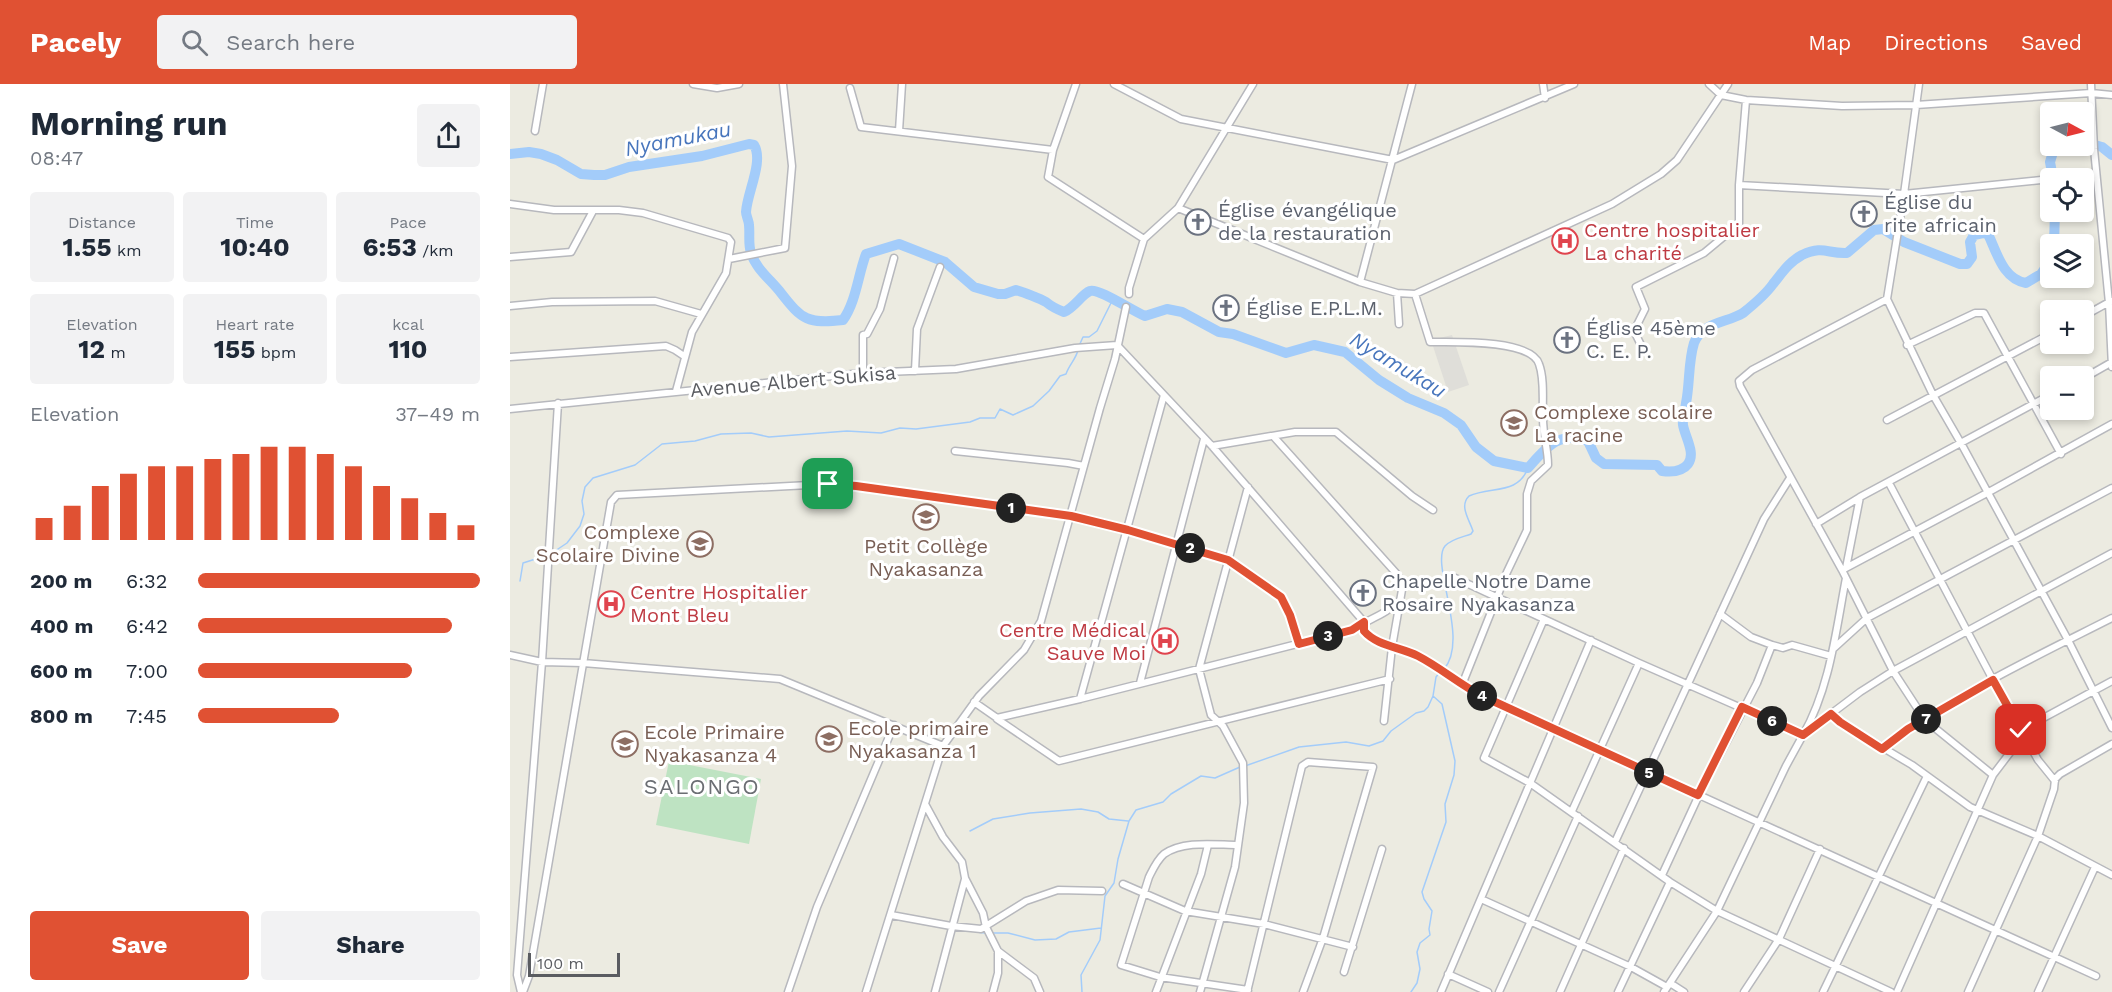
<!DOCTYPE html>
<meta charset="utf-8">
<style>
body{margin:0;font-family:"Work Sans",sans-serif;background:#f2f2f3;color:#1f2937;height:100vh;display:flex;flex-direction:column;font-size:22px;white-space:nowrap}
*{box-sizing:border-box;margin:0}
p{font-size:20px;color:#747a83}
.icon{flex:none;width:33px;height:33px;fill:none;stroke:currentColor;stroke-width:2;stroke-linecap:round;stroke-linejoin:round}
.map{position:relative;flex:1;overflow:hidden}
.panel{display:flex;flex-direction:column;background:#fff;width:510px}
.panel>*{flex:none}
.needle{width:39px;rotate:97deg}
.controls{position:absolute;left:1530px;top:18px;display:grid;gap:12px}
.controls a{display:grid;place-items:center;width:54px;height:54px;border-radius:6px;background:#fff;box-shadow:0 3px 9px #0003;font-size:30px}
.scale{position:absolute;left:18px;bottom:15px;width:92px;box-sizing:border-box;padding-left:6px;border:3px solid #5a5c61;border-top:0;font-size:16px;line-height:21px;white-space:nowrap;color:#5a5c61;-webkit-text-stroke:4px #fff;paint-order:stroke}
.pin{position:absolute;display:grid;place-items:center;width:51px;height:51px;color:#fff;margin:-26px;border-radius:12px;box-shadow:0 3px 9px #0006}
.km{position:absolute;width:30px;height:30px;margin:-15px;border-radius:50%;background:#222;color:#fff;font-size:16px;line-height:30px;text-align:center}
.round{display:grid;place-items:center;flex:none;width:63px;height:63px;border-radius:6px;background:#f2f2f3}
.headline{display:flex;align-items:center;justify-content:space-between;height:102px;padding:0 30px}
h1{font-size:33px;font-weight:700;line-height:45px}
.figures{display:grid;grid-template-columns:repeat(3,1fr);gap:9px;height:102px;padding:6px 30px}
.figures div{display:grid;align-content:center;border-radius:6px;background:#f2f2f3;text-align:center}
.figures b{font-size:26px;font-weight:700}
.figures small{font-size:16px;font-weight:400}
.figures p{font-size:16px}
.chart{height:168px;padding:12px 30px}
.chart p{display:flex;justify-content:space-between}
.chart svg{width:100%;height:108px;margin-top:6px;stroke:#e05133;stroke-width:6}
.primary-button{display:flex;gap:12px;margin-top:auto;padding:12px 30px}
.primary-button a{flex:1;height:69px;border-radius:6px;background:#e05133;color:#fff;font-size:24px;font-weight:700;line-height:69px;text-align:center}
.primary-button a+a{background:#f2f2f3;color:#1f2937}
ul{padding:0 30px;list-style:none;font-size:20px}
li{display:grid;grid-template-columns:96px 72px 1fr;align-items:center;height:45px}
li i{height:15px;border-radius:8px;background:#e05133}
header{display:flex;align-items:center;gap:36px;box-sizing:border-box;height:84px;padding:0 30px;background:#e05133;color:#fff}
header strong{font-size:28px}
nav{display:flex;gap:33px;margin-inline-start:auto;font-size:21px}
.search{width:420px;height:54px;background:#f2f2f3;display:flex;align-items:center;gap:15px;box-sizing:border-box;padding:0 21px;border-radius:6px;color:#747a83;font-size:22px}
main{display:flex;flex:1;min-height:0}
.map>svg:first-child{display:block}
.industrial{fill:#dfded9}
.green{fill:#bee3c2}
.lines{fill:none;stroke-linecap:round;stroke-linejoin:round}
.stream{stroke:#a3ccfa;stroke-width:1.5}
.river{stroke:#a3ccfa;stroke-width:10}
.minor-casing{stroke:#b7b8bd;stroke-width:9}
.minor{stroke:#fff;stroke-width:6}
.route-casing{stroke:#fff;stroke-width:12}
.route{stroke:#e05133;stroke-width:8}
.labels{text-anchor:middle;stroke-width:6;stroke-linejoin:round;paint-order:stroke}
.worship-label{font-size:20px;fill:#5b616d;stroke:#fff;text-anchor:start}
.health-label{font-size:20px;fill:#be3a42;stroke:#fff;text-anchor:start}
.street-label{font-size:20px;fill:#5a5c61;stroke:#fff}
.education-label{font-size:20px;fill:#785e54;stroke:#fff;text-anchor:start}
.water-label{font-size:21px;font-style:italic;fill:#4775bc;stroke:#fff}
.quarter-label{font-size:22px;letter-spacing:1.5px;fill:#6b6e73;stroke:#fff}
</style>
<header>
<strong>Pacely</strong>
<div class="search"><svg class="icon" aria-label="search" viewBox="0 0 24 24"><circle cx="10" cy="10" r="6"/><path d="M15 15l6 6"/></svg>Search here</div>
<nav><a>Map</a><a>Directions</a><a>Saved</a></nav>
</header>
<main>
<section class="panel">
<div class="headline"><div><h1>Morning run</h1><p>08:47</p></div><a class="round"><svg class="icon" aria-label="share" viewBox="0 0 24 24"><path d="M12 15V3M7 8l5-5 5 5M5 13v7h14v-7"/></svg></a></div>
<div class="figures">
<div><p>Distance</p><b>1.55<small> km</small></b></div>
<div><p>Time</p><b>10:40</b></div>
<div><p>Pace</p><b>6:53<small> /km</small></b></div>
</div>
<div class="figures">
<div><p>Elevation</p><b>12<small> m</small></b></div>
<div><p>Heart rate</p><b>155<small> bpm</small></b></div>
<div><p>kcal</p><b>110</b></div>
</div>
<div class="chart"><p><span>Elevation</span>37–49 m</p>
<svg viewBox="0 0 160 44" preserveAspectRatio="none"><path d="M5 44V35M15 44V30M25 44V22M35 44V17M45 44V14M55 44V14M65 44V11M75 44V9M85 44V6M95 44V6M105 44V9M115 44V14M125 44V22M135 44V27M145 44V33M155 44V38"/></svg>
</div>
<ul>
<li><b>200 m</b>6:32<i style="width:100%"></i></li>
<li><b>400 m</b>6:42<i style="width:90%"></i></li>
<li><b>600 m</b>7:00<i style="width:76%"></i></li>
<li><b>800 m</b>7:45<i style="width:50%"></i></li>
</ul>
<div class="primary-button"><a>Save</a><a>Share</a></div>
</section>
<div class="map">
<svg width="1602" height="908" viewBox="0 0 1602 908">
<rect width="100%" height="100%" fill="#ecebe1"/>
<path class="industrial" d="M942,251l17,50 -21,7 -17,-52z"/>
<path class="green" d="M159,677l92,18 -12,65 -93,-19z"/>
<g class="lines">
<path class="stream" d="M569,262l4,-9h6l8,-6 16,-32
M42,469l15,-10 13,-17 4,-12 -2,-13 3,-14 8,-9 42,-13 27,-21 33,-3 26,-7 30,-1 18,4 78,-6 34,2 19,-5 16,1 54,-7 10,-4h15l5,-9 13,6 20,-9 16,-15 11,-15 6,-2c3,-9 10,-15 12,-24
M10,497l3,-18 22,-7
M934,585c26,-30 -14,-105 1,-123 6,-7 18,-9 26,-12l2,-3c-4,-12 -14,-25 -4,-35 22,-10 49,-1 59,-28
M735,682l54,-19 47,-5 23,4 14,-5 8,-10 25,-18 8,-2 4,-4 5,-11 3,-19 4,-5
M460,747l23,-12 37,-6 51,-4 17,3 11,7 19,2
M466,848l9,1
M483,849h15l27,7 21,-1 13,-7 32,-4
M572,908l-1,-17 19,-35 5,-44 9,-13 4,-24 11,-38 7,-11 27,-8 8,-8 30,-18 14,2 25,-11
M901,908l6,-9 3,-14 -3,-17 3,-9 10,-8 -1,-6 3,-18 -8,-12 -2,-7 24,-70 -1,-18 9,-29 1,-14 -13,-57 -9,-8"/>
<path class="river" d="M1574,58l18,5 10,8
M0,70l19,-2 12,2 16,6 24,14 13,1h11l24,-8 73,-11 47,-12 5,1c10,16 -7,48 -8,67 0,4 3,9 3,13 1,9 -1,19 2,28 5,16 20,27 30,40 21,27 27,31 62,27 13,-18 15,-45 23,-66l33,-10 46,18 29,25 24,7h7l11,-4c7,2 25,9 30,12 6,5 10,7 18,10 11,-5 18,-18 26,-21 9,-3 44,21 55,25l22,-7 15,3 37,20 14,2 53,19 28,-8 31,7 34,28 29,18 36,15 17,12 15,22 18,14 34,7c18,-20 31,-38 60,-27l8,17 8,6 53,1 5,6c8,1 20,1 26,-7 8,-11 -3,-27 -5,-39 -1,-8 2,-14 3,-22 4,-20 2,-40 8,-60 8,-21 33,-20 49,-30 10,-8 23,-19 30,-29 9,-11 16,-22 29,-29 22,-10 25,-1 45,-2l27,-23 9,-1 21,13 56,22h7l5,-7 -2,-15 4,-7 9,-2 5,1c9,19 15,45 38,49l15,-9 9,-13
M1543,94l-3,-16 3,-10 11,-6
M1544,160l1,-32"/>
<g class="minor-casing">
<path id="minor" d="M183,0l24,4 22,-4
M566,0l-23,66 -5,27 96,62
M604,0l67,35 212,41 181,-76
M1033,0l2,14
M1199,0l12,11 25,5 96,6 74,-1 175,-12 21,2
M1409,0l-15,110 -17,105 46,96 29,50 106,195 44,88
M1581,0l3,65 15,154 3,64
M340,4l11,39 192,23
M25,47l8,-47
M389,47l3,-47
M1229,101l165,9 137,-14
M0,120l44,6h65l24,3 85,25 3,4 -5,31 -34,59 -16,59
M668,124l182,74 37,11 18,1 197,-90 49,-30 16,-14 51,-76
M0,173l61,-5 22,-41
M219,175l56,-11 7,-82 -9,-82
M850,198l52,-198
M887,209l2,31
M619,210v-6l15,-49 34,-31 75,-124
M905,210l15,48c22,0 101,-3 109,22 6,16 3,38 4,55 0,16 5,30 5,46l-17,16 -4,13v36l-20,42 -45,113
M1377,215l-135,71 -13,11 1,5 102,184 51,101 32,49 68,55
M0,222l42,-4 103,-1 46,13
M1574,232l27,-15
M607,261l95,101 152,176v9l7,8 44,16 25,13 22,17 44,22 590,269
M1397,261l68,-32h9l77,141
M1133,265l-9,-18 11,-22 -9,-22 68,-34 35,-29v-39l7,-85
M0,273l156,-11 9,4 9,6
M405,287l2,-42 23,-62
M353,289v-38l4,-1 13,-25 14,-51
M1574,294l28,-16
M0,325l353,-36 93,-4 119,-21 42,-3
M1377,336l163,-86
M764,353l122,136 7,11 -11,63 -8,74
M702,362l83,-14h41l76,64 21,14
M445,367l113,12 16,3
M1379,399l104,197 45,80 17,21
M1306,440l44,-27 190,-102
M1336,484l14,-71
M1332,486l145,-77 125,-69
M941,492l188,87 164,72c27,-47 33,-105 43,-157
M1210,530l31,23 21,8 11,3 9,-3 39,11
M1034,535l-60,139 46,25 140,99 47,29 174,81
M1323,565l34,-31 245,-130
M0,571l32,7 41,1 197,16 163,67
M630,599l64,-244
M570,615l84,-304
M464,618l23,16 83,-19 272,-69c16,-11 34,-15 48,-30
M1321,630l9,8 72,43 58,42 68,29 74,39
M487,635l62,42 331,-82
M1511,646l91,-49
M1373,665c68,-53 152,-92 229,-131
M415,720l18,33 19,25 3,16 18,35 3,14 12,24v22l-5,19
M1062,727l67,-148
M1105,758l149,-323 26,-41
M728,761c-22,0 -54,-5 -74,9 -7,6 -11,15 -15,23l-28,88 39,12 88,13
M1152,791l37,-80 58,-112 15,-38
M613,800l62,27 79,13 89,23
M971,815l150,68 36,20
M381,831l60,11 30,3 45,-28 32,-11 44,1
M488,867l36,27 6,14
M834,888l38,-123
M938,890l40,18
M1160,899l14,9
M11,908l-4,-17 25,-313 16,-259
M13,908l6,-16 82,-474 6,-7 211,-11 28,2 215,30 57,14 100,30 53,37 9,18 9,29
M278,908l29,-85 77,-182
M356,908l77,-246 36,-50 45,-46 17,-29 59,-213 15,-49 11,-52
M425,908l30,-113
M646,908l45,-118 7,-29
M690,908l35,-125 9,-64 -1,-40 -20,-37 -12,-11 -12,-46 49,-182
M737,908l55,-226 6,-4 65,5 -50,171 -20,54
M931,908l150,-352
M989,908l79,-176
M1050,908l64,-144
M1108,908l52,-110
M1154,908l53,-81 69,-145 17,-31 57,-43 33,-21 219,-118
M1234,908l35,-53 41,-90
M1313,908l104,-216
M1387,908l96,-217 19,-25 14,-12
M1458,908l70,-156 16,-47 1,-10 5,-5 52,-30
M1528,908l57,-125"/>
</g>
<use href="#minor" class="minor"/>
</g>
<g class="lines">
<g class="route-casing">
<path id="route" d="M318,400l28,2 215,30 57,14 100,30 53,37 9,18 9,29 53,-14 12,-8v9c13,15 36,16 54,25 23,12 41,28 64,40l216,99 44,-88 61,28 28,-21 9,8 42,27 26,-20 85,-49 28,50"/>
</g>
<use href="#route" class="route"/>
</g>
<defs>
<g id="church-ring" transform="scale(1.35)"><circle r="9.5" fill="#fff" stroke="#6b7280" stroke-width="1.5"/><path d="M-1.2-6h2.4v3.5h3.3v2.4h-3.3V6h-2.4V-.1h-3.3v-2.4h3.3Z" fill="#6b7280"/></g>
<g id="hospital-ring" transform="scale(1.35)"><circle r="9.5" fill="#fff" stroke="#e0444e" stroke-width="1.5"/><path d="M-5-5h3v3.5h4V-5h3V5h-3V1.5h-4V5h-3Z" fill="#e0444e"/></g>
<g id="school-ring" transform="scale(1.35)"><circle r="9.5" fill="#fff" stroke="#8d6e63" stroke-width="1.5"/><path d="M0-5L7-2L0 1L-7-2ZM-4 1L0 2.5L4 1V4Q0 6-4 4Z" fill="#8d6e63"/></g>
</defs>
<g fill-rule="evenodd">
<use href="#church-ring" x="1354" y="130"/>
<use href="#church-ring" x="688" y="138"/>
<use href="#hospital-ring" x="1055" y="157"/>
<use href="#church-ring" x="716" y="224"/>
<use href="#church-ring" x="1057" y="256"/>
<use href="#school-ring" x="1004" y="339"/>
<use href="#school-ring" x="416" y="433"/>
<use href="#school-ring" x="190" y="460"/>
<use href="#church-ring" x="853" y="509"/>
<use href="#hospital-ring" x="101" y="520"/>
<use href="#hospital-ring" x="655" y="557"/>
<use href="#school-ring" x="319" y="655"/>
<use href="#school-ring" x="115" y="660"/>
</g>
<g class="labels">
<g class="worship-label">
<text x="1374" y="125">Église du<tspan x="1374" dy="23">rite africain</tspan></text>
<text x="708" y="133">Église évangélique<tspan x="708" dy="23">de la restauration</tspan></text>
<text x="736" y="231">Église E.P.L.M.</text>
<text x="1076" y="251">Église 45ème<tspan x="1076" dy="23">C. E. P.</tspan></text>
<text x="872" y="504">Chapelle Notre Dame<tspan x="872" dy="23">Rosaire Nyakasanza</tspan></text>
</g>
<g class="health-label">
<text x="1074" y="153">Centre hospitalier<tspan x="1074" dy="23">La charité</tspan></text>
<text x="120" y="515">Centre Hospitalier<tspan x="120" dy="23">Mont Bleu</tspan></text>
<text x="636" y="553" text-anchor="end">Centre Médical<tspan x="636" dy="23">Sauve Moi</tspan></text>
</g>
<g class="street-label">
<text transform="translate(283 297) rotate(-5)" y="7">Avenue Albert Sukisa</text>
</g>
<g class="education-label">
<text x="1024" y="335">Complexe scolaire<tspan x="1024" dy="23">La racine</tspan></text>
<text x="170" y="455" text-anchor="end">Complexe<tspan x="170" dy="23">Scolaire Divine</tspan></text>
<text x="416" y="469" text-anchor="middle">Petit Collège<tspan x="416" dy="23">Nyakasanza</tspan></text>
<text x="338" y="651">Ecole primaire<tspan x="338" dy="23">Nyakasanza 1</tspan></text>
<text x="134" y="655">Ecole Primaire<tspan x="134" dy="23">Nyakasanza 4</tspan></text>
</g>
<g class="water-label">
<text transform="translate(168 55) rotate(-11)" y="7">Nyamukau</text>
<text transform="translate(888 281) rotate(31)" y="7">Nyamukau</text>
</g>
<g class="quarter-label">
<text x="192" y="710">SALONGO</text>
</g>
</g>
</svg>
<div class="controls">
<a><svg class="needle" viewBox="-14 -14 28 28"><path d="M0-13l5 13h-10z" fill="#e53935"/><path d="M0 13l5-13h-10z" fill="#747a83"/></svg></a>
<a><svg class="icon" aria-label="locate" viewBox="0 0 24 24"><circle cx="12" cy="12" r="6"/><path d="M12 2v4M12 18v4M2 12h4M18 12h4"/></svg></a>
<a><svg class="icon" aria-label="layers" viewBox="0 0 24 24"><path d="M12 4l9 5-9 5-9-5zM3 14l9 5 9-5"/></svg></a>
<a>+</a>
<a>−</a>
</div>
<div class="scale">100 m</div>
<div class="pin" style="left:318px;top:400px;background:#1e9e55"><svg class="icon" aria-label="arrive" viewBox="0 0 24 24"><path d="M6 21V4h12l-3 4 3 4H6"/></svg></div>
<div class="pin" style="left:1511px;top:646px;background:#d93025"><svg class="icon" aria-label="check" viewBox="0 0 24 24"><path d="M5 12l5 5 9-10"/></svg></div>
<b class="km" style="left:501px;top:424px">1</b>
<b class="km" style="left:680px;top:464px">2</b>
<b class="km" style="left:818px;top:552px">3</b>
<b class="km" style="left:972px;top:612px">4</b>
<b class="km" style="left:1139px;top:689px">5</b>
<b class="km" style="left:1262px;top:637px">6</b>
<b class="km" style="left:1416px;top:635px">7</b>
</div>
</main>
